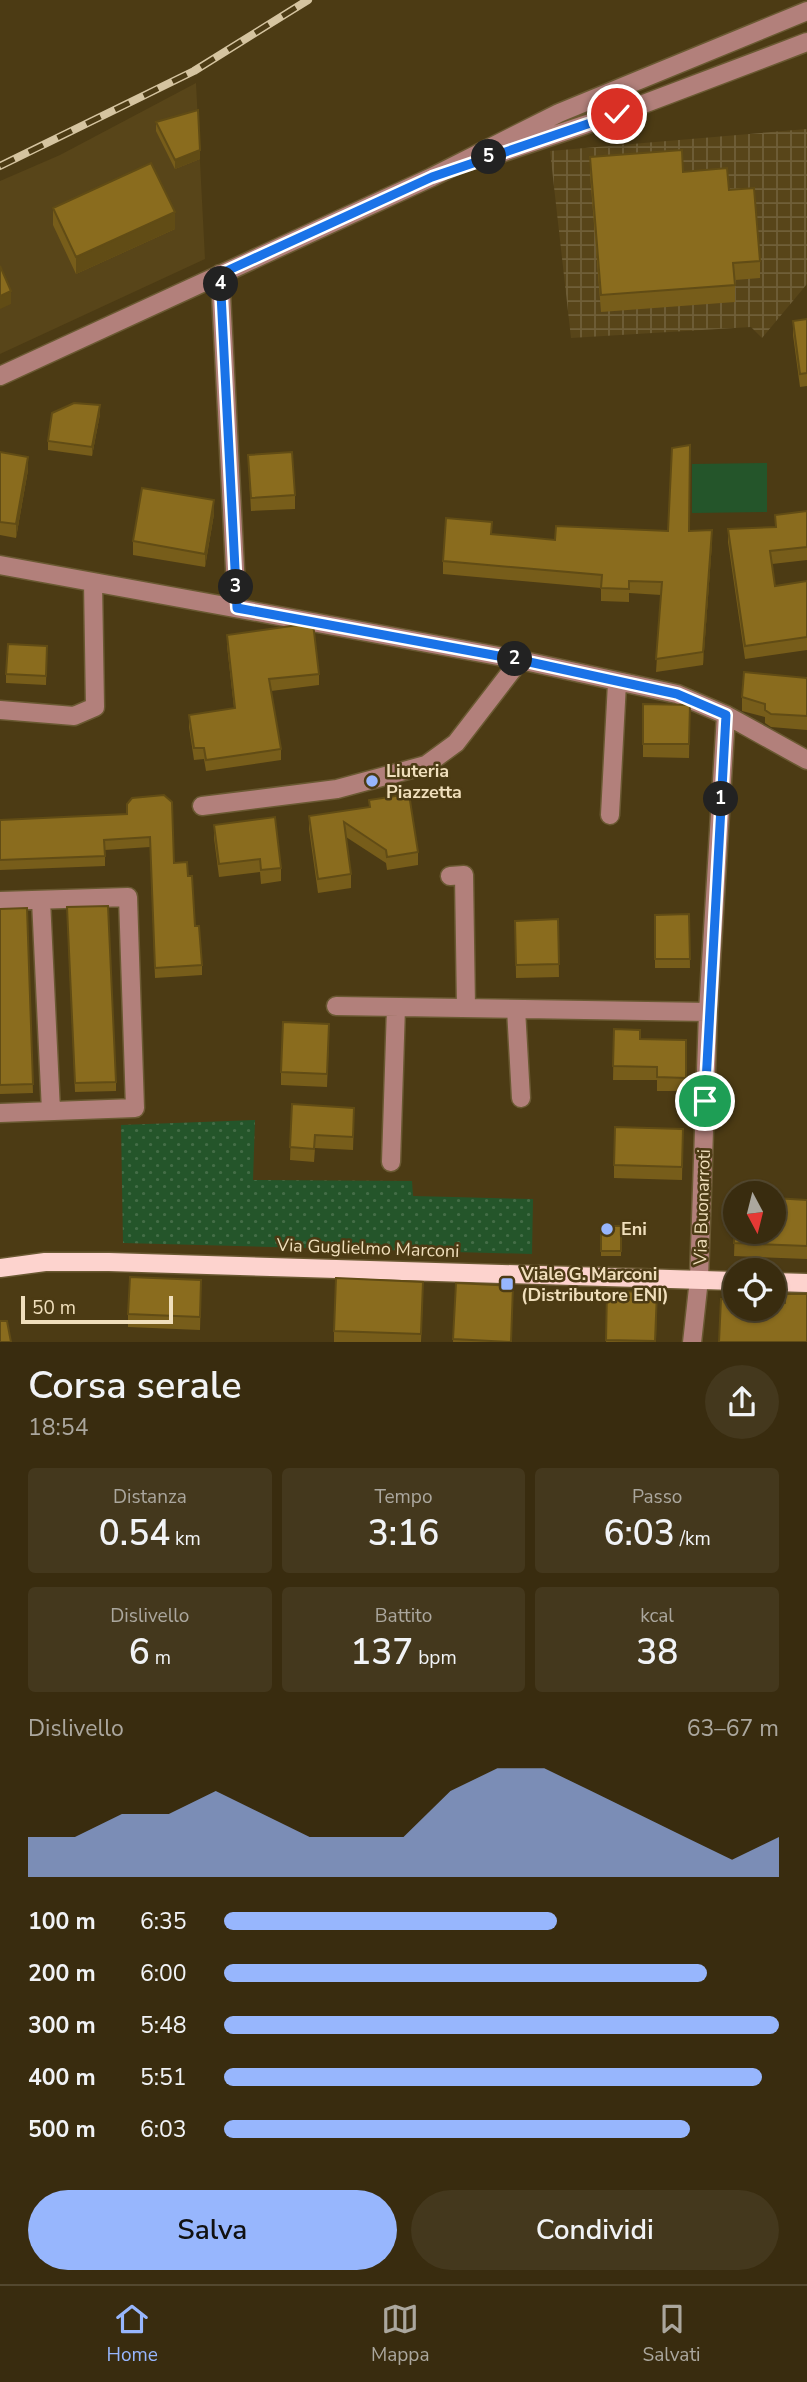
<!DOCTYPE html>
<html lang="it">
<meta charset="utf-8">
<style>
body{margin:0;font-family:"Nunito Sans",sans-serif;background:#44381d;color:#f1f3f6;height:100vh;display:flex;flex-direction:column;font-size:26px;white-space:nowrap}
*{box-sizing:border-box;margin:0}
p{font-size:23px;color:#aba79e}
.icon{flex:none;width:38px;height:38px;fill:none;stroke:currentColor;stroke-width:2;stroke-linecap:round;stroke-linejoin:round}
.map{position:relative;height:1342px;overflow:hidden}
.sheet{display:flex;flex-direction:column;background:#392c0f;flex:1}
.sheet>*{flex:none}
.needle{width:46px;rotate:173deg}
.tools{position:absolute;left:723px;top:1181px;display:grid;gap:14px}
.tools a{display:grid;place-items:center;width:63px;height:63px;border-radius:50%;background:#392c0f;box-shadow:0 2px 5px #0004,0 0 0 2px #53482f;font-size:35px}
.scale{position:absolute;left:21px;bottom:18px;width:152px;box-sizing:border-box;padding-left:7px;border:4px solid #f0dfbc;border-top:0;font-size:19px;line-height:24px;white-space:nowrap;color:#f0dfbc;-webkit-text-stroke:5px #4c3b14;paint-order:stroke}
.pin{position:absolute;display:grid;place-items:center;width:60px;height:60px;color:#fff;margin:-30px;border:4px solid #fff;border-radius:50%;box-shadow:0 2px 7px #0007}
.km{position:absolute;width:35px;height:35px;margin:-18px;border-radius:50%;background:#222;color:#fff;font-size:19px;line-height:35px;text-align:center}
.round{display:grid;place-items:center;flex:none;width:74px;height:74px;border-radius:37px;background:#44381d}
.summary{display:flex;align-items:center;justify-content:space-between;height:119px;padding:0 28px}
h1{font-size:38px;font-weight:600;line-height:52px}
.metrics{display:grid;grid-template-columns:repeat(3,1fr);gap:10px;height:119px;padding:7px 28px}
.metrics div{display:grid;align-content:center;border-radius:7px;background:#44381d;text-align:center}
.metrics b{font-size:35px;font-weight:600}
.metrics small{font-size:19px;font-weight:400}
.metrics p{font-size:19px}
.chart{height:196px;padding:14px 28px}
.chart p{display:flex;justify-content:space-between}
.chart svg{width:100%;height:126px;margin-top:7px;fill:#97b6fd;opacity:.7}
.action{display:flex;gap:14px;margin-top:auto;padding:14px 28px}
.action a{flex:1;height:80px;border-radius:42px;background:#97b6fd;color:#111;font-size:28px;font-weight:600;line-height:80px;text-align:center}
.action a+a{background:#44381d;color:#f1f3f6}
ul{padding:0 28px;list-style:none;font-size:23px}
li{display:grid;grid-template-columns:112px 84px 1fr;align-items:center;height:52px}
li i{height:18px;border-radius:9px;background:#97b6fd}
.dock{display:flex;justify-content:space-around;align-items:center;height:98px;border-top:2px solid #53482f;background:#392c0f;font-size:19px;color:#aba79e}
.dock a{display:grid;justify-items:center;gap:4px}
.dock .on{color:#97b6fd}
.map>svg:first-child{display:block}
.built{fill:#584519}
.industrial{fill:url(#industrial-grid)}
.grass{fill:url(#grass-dots)}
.pitch{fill:#24552a}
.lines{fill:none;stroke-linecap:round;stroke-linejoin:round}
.minor-casing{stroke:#6a5932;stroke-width:21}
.major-casing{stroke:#6a5932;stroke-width:21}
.minor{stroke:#b2807b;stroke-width:18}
.major{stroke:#fdd3ce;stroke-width:18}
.rail-casing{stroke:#d5c4a0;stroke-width:8}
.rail{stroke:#4c3b14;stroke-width:5;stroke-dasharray:16;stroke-linecap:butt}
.wall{fill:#775d1a}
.shaded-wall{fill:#614c15}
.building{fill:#8a6c1e;stroke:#614c15;stroke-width:2}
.route-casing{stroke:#fff;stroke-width:14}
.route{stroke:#1a73e8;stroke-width:9}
.poi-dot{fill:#97b6fd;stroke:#4c3b14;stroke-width:2.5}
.labels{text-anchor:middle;stroke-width:5;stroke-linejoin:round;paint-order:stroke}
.poi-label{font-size:18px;font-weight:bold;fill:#f0dfbc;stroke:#4c3b14;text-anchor:start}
.street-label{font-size:18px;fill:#f0dfbc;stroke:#4c3b14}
</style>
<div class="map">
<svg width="807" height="1343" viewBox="0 0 807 1343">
<defs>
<pattern id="industrial-grid" width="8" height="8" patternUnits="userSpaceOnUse" patternTransform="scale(1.75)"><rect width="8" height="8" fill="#584519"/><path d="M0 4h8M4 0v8" fill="none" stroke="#705f38"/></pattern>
<pattern id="grass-dots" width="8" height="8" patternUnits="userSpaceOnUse" patternTransform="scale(1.75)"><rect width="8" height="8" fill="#24552a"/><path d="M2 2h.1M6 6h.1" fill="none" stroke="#446d47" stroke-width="1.8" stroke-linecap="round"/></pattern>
</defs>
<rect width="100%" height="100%" fill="#4c3b14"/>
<path class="built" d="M196,83l9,176 -205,95v-173l60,-26z"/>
<path class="industrial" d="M807,129v155l-45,54 -11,-11 -180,11 -21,-187z"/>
<path class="grass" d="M255,1120l-2,60 159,1 1,15 120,3 -1,55 -409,-11 -2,-118z"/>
<path class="pitch" d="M767,463v49l-75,1v-49z"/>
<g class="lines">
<g class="minor-casing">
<path id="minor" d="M489,157l128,-43 190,-72
M220,274l17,334
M0,376l432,-199 127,-64 248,-102
M0,565l520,95 157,34 49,21 81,45
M0,710l74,6 21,-9 -2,-125
M202,806l135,-17 89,-24 30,-22 64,-83
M610,815l7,-132
M450,876l14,-1 2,133
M41,900l10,211
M0,901l128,-4 7,211 -135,5
M336,1006l372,6
M516,1009l5,89
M391,1162l5,-155
M692,1343l7,-64 9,-267 18,-297"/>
</g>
<g class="major-casing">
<path id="major" d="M0,1268l45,-6h64l626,19
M774,1282l33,1"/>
</g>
<use href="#minor" class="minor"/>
<use href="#major" class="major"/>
<g class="rail-casing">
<path id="rail" d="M0,166l194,-95 114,-71"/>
</g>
<use href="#rail" class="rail"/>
</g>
<path class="wall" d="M156,122l44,37 -25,10 -19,-38z
M590,157l93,15 46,18 31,71v17l-25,2v22l-134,10 -11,-138z
M53,208l122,21 -99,45 -23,-49z
M807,319v67l-7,1 -7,-52v-14z
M100,414l-8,42 -44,-6v-9z
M0,452l28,18 -12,68 -16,-3z
M248,455l47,40v14l-44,2z
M807,511v49l-35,4 3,22 32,-5v69l-62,9 -17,-117v-13l47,-2v-12z
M214,514l-9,53 -72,-12v-14z
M668,531h21l23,12 -9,122 -47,7 5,-77 -32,-2v9l-28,-1v-13l-158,-14v-13l49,-26 63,5z
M227,635l92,39v11l-48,6 10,58v11l-75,11 -2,-12 -10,1 -5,-33v-12l45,-7 -7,-62z
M47,646l-1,39 -40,-2v-9z
M807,678v52l-36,-3 -6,-4v-6l-23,-6v-14z
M643,704l47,1 -1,53 -46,-1z
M369,800l49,52v13l-31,5 -1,-7 -40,-26 5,37v14l-33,5 -9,-64v-13l60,-9z
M127,814l61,62 7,50 7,39v10l-47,3 -5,-131 -45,3v16l-105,4v-50z
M214,825l67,43v13l-20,3 -1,-12 -41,5 -5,-39z
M27,908l6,185 -33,1v-185z
M689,914l1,54h-35v-53z
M67,916l49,166v9l-41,1z
M558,919l1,58 -43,1 -1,-57z
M614,1029l26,10 46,1v51h-29v-11h-44z
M329,1037l-2,50 -46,-2v-13z
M292,1104l62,17 -1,29 -38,-2 -1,14 -24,-2z
M683,1129l-1,51 -68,-2v-13z
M807,1200v59l-73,-3 1,-30z
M601,1226h20v30h-20z
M456,1283l57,16 -2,43h-58z
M607,1291l50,1 -1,50h-50z
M201,1293l-1,37 -72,-3v-13z
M423,1295l-2,47h-87v-11z"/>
<path class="shaded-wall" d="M200,150v9l-25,10v-9z
M175,212v17l-99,45v-17z
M11,291v13l-11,5v-13z
M100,405v9l-8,42v-9z
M28,457v13l-12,68v-14z
M214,500v14l-9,53v-13z
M712,530v13l-9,122v-13z"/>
<path class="building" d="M198,110l2,40 -25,10 -19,-38z
M682,150l1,22 44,-4 2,22 25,-2 6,73 -27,2 2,22 -134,10 -11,-138z
M151,163l24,49 -99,45 -23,-49z
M0,266l11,25 -11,5z
M807,319v54l-7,1 -7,-53z
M74,403l26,2 -8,42 -44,-6 4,-28z
M690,445l-1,86 23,-1 -9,122 -47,7 6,-77 -33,-1v8l-28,-1 1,-13 -159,-14 3,-43 46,4 -1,12 64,6 1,-14 112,5 4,-83z
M0,452l28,5 -12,67 -16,-2z
M292,452l3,43 -44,3 -3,-43z
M142,488l72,12 -9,54 -72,-13z
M807,511v36l-37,4 5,35 32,-5v56l-62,9 -17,-117 48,-2 -1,-12z
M313,623l6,51 -50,5 12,70 -75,11 -2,-12h-10l-5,-33 46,-7 -8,-73z
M8,644l39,2 -1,30 -40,-2z
M744,672l63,6v38l-36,-2 -6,-4v-6l-23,-7z
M643,704l47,1 -1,39h-46z
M409,794l9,58 -31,5 -1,-7 -42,-28 7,52 -33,5 -9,-63 61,-9 -1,-7z
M164,795l8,7 2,61 13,-1 1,14h4l3,50h4l3,39 -47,3 -5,-131 -46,3 1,16 -105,4v-40l127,-6v-10l5,-6z
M275,817l6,51 -20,2 -1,-11 -41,5 -5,-39z
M108,906l8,176 -41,1 -8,-176z
M27,908l6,176 -33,1v-176z
M689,914l1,45h-35v-44z
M558,919l1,45 -43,1 -1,-44z
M283,1022l46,2 -2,50 -46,-2z
M614,1029l26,1v9l46,1v38l-29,-1v-10l-44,-1z
M292,1104l62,4 -1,29 -38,-2 -1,14 -24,-2z
M615,1127l68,2 -1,38 -68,-2z
M774,1198l33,2v46l-73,-3 1,-17v6h39z
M601,1226h20v25h-20z
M130,1277l71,3 -1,37 -72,-3z
M336,1278l87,4 -2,52 -87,-3z
M456,1283l57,3 -2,56 -58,-3z
M607,1291l50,1 -2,49 -49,-1z
M785,1294h22v48h-88l2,-43 14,1v9h39v-7l11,1z
M0,1321h7l4,21h-11z"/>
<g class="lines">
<g class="route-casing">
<path id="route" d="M617,114l-185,63 -212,97 17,334 283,52 157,34 49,21 -21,386"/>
</g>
<use href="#route" class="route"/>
</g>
<g class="poi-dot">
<circle cx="372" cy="781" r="7"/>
<circle cx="607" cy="1229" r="7"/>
<rect x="500" y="1277" width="14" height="14" rx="3.5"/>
</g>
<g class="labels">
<g class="poi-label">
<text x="386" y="777">Liuteria<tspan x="386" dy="21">Piazzetta</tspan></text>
<text x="621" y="1235">Eni</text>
<text x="521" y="1280">Viale G. Marconi<tspan x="521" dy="21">(Distributore ENI)</tspan></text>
</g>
<g class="street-label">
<text transform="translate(702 1207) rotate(-88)" y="6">Via Buonarroti</text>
<text transform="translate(368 1248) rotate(2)" y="6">Via Guglielmo Marconi</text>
</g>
</g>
</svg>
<div class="tools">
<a><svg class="needle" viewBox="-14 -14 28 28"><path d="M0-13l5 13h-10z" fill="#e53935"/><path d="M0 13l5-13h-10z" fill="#aba79e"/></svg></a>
<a><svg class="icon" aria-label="locate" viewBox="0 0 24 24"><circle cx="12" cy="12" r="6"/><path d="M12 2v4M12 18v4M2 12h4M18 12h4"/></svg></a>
</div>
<div class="scale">50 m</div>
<div class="pin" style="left:705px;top:1101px;background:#1e9e55"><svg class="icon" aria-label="arrive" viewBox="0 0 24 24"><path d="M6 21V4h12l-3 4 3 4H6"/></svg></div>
<div class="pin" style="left:617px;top:114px;background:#d93025"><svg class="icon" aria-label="check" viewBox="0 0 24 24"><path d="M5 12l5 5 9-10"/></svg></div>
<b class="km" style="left:721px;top:799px">1</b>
<b class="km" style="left:515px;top:659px">2</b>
<b class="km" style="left:236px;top:587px">3</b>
<b class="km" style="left:221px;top:284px">4</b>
<b class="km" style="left:489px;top:157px">5</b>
</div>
<section class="sheet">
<div class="summary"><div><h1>Corsa serale</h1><p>18:54</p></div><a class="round"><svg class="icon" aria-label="share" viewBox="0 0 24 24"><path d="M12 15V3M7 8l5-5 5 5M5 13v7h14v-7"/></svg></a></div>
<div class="metrics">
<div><p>Distanza</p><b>0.54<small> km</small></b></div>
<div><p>Tempo</p><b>3:16</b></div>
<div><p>Passo</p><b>6:03<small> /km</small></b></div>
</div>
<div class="metrics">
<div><p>Dislivello</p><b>6<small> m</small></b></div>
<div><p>Battito</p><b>137<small> bpm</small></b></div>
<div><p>kcal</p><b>38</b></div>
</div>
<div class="chart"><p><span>Dislivello</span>63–67 m</p>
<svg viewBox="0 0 160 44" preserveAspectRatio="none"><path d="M0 44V30L10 30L20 22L30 22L40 14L50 22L60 30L70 30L80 30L90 14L100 6L110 6L120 14L130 22L140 30L150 38L160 30V44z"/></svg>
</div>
<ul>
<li><b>100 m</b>6:35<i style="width:60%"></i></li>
<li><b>200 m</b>6:00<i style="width:87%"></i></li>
<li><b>300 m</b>5:48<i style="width:100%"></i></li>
<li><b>400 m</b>5:51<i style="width:97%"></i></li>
<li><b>500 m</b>6:03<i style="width:84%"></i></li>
</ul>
<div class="action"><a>Salva</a><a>Condividi</a></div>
</section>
<nav class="dock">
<a class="on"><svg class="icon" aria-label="home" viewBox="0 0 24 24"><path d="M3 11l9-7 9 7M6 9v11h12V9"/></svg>Home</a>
<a><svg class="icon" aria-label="map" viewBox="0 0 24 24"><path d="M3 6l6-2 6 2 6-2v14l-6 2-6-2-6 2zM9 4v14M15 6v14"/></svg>Mappa</a>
<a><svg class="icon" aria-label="saved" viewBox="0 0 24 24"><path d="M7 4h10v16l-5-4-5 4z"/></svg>Salvati</a>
</nav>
